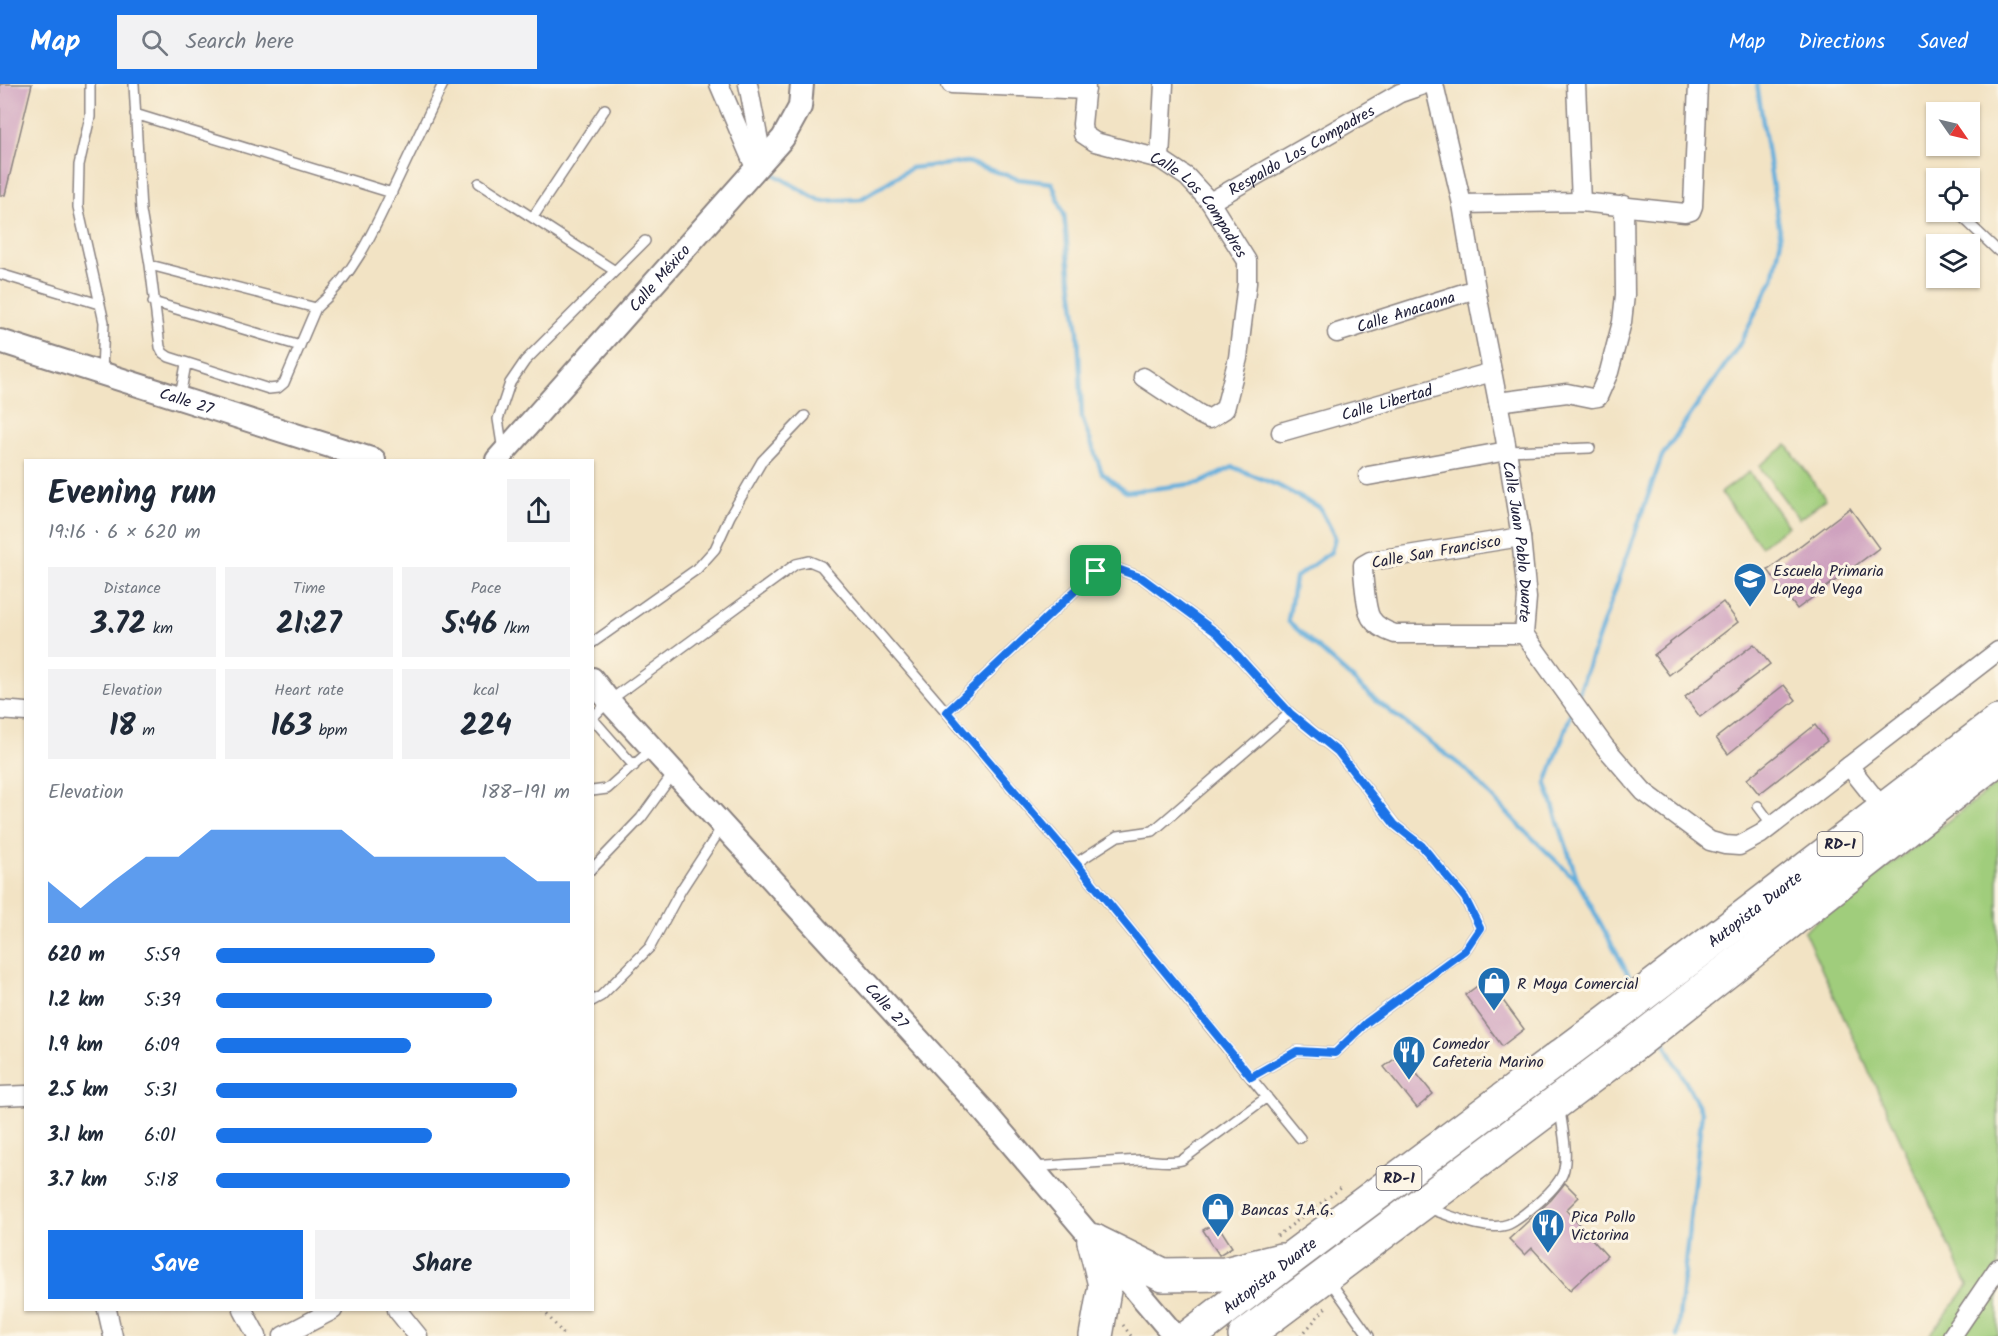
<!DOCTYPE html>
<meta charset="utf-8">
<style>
body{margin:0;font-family:Kalam,sans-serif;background:#f2f2f3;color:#1f2937;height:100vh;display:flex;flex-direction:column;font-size:22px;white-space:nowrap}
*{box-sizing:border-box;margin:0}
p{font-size:20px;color:#747a83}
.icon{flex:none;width:33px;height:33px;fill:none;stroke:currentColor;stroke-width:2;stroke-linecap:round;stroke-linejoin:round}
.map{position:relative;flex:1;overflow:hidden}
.sheet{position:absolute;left:24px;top:375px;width:570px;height:852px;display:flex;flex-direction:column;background:#fff;border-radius:0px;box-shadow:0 2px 4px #0004}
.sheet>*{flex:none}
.needle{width:39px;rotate:124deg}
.tools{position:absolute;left:1926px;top:18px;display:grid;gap:12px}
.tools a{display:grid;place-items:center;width:54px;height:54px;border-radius:0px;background:#fff;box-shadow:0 2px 4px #0004;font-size:30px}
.pin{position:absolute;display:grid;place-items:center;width:51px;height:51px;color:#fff;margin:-26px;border-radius:12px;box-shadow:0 3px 9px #0006}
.round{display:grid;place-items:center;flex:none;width:63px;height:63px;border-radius:0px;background:#f2f2f3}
.headline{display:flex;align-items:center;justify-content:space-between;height:102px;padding:0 24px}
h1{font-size:33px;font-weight:700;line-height:45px}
.stats{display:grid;grid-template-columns:repeat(3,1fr);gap:9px;height:102px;padding:6px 24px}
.stats div{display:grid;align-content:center;border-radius:0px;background:#f2f2f3;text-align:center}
.stats b{font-size:30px;font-weight:700}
.stats small{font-size:16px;font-weight:400}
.stats p{font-size:16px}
.chart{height:168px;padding:12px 24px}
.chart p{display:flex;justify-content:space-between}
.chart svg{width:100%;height:108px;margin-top:6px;fill:#1a73e8;opacity:.7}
.action{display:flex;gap:12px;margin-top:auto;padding:12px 24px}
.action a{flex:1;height:69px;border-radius:0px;background:#1a73e8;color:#fff;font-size:24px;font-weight:700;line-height:69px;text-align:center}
.action a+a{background:#f2f2f3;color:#1f2937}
ul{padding:0 24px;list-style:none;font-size:20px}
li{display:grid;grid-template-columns:96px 72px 1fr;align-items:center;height:45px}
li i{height:15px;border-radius:8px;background:#1a73e8}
header{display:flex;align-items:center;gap:36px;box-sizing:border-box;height:84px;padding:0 30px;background:#1a73e8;color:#fff}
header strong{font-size:28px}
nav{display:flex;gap:33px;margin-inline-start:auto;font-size:21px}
.search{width:420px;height:54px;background:#f2f2f3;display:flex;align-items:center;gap:15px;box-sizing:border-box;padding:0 21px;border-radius:0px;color:#747a83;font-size:22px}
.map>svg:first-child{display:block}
.green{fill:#a0cd7b;stroke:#61785b;stroke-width:1.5}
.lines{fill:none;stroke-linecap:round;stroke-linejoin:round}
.stream{stroke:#63aedc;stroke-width:4.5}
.building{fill:#cfa2bf}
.service-casing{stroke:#8a8280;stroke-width:12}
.minor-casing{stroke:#8a8280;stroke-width:21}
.tertiary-casing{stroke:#8a8280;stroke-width:26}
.motorway-casing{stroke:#8a8280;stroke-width:36}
.path{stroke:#8a8280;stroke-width:3;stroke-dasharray:1.5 4.5;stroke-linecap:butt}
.service{stroke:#fff;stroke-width:9}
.minor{stroke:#fff;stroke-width:18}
.tertiary{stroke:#fff;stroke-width:22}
.motorway{stroke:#fff;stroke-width:33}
.route-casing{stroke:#fff;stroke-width:12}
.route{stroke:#1a73e8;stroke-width:8}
.labels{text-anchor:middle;stroke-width:6;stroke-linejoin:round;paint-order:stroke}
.shield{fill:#fcf5e5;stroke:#63616e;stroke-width:1.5}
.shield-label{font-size:15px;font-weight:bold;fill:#22223b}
.street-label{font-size:16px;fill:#22223b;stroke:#fcf5e5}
.poi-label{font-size:16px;fill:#22223b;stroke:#fcf5e5;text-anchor:start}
</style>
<header>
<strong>Map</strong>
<div class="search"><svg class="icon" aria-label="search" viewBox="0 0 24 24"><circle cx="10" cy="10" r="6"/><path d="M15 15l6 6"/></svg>Search here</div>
<nav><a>Map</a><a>Directions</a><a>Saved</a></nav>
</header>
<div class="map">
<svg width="1998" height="1252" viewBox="0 0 1998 1252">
<rect width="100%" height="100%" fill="#fcf5e5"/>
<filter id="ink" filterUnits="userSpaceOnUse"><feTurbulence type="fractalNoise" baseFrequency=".0167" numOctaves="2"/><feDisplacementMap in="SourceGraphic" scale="12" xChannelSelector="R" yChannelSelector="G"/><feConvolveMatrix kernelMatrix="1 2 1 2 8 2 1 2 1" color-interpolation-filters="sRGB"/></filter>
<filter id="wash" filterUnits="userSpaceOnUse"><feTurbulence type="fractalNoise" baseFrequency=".008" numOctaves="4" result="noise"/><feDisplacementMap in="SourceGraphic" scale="24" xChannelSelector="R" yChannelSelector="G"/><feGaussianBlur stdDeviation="1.35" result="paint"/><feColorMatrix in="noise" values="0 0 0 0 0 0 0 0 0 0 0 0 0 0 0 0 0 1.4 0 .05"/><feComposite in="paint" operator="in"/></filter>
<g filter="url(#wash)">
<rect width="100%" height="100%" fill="#f2e3c4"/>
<path class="green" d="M1787,361l39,54 -27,20 -40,-53z
M1749,388l39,54 -27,20 -40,-53z
M1998,699v553h-69l39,-50 -164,-355z"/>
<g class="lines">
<path class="stream" d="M774,90l46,27 41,-2 50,-31 56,-6 51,17 34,4 12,32 6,58 8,59 4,86 20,55 24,19 74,-9 33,-16 46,19 41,22 15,29 -4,15 -36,26 -7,43 90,81 86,66 55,57 59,57
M1577,614l85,-242 77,-111 34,-66 8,-40 -24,-155
M1572,627l-26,73 32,98 56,103
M1662,954l40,74 -25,224"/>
</g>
<g id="blocks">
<path class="building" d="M0,0h32l-27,111h-5z
M1850,424l29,40 -82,61 -29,-39z
M1723,518l15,20 -69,53 -15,-20z
M1754,560l16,20 -70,53 -15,-20z
M1784,601l12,15 -68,54 -12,-16z
M1815,641l12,16 -68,53 -12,-15z
M1487,895l37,50 -22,17 -37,-51z
M1401,970l32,40 -16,14 -33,-41z
M1565,1099l14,14 -13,13 41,46 -37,34 -38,-42 -7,7 -16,-16 42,-39z
M1216,1138l16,25 -13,8 -16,-25z"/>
</g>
</g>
<g filter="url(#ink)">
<use href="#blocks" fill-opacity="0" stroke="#8a8280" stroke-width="1.5"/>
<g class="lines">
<g class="service-casing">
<path id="service" d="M90,0v33l-11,48 -1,42 26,115 -2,51
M134,0l7,127 9,54
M135,30l257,79
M479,99l136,88
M1957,128l41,39
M533,133l72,-108
M150,181l166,43 -32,75 -6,5 -9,1 -100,-32 -6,-4 -3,-6z
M0,190l99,30
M153,218l147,44
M316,224c38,-33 58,-78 79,-123 16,-34 32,-67 48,-101
M180,313l6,-33
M503,367l-5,-32 12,-36 15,-22 120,-120
M1507,367l83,-3
M592,559l105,-74 18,-20 15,-33 32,-55 43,-45
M947,628l149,-141 19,-3 27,10 75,55 73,80 48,39 57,73 27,21 43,52 15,30 -15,22 -99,73 -31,30 -38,-2 -46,26
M592,634l17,-17 187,-137 13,-3 12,5 255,297 224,275
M592,634l42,48
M592,707l15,-2 46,-41
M1758,722l15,20
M1076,779l42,-27 35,-5 137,-118
M592,785l49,-51 32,-44
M592,917l9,-5 49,-49 31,-57 41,-63
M1034,1083c36,-3 71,-5 107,-7 14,0 27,4 41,0l85,-63
M1428,1124c21,7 60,25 81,16 11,-5 21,-15 30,-22 9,-8 23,-21 25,-33 4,-19 -2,-41 -4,-60
M1329,1196l40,56"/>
</g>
<g class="minor-casing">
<g id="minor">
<path d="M719,0l37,86"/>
<path d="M748,0l15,78"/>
<path d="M951,0l135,6"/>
<path id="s1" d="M1086,0l-4,40 1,10 12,8 65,17 27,18 23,25 37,59v22l-9,75 -13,51 -16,10 -10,-5 -56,-37"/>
<path id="s2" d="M1434,0l28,120 14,85 29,149 16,99 6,61 -3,36 81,113 39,45 66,49 15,4 14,1 22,-12 237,-183"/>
<path d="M1576,0l5,118"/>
<path d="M1160,75l4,-75"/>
<path id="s3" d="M1210,118l190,-109 26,-9"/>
<path d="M1462,120l119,-2 104,11 6,-2 2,-5 5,-122"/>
<path id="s4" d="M1337,249l139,-44"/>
<path d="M1498,318l69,-9 25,5 6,-1 11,-25 13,-50 3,-27 -1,-90"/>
<path id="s5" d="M1281,348l211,-60"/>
<path d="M1368,392l139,-25"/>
<path d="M1521,453l-151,24 -7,4c0,10 3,45 8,53 5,8 15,13 24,16h129"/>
<path d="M0,626l26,2"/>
<path d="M1849,682l35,44"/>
<path d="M0,1012l26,-1"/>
<path d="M107,1226l6,26"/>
<path d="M243,1226l14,26"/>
<path d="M397,1226l21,26"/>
<path d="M283,1252l50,-26"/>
<path d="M1952,1252l46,-68"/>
</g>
</g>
<g class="tertiary-casing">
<g id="tertiary">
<path id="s6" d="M0,257l374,119"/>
<path id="s7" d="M497,376l286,-322 17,-31 2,-23"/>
<path id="s8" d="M592,595l17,22 373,408 193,227"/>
</g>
</g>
<g class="motorway-casing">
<g id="motorway">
<path d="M1094,1157l69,34 62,-1 56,-14"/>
<path d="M1094,1157l11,44 -9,51"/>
<path id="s9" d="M1190,1252l104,-80 314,-235 390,-299"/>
<path d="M1245,1252l388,-291 365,-287"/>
</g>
</g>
<path class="path" d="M1277,1152l64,-48
M543,1226l22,26
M1123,1241l8,11
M1301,1252l26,-30"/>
<use href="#service" class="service"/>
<use href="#minor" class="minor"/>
<use href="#tertiary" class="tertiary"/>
<use href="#motorway" class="motorway"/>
</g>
</g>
<g class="lines" filter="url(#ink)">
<g class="route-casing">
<path id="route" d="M1115,484l27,10 75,55 73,80 48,39 57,73 27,21 43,52 15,30 -15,22 -99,73 -31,30 -38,-2 -46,26 -175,-214 -129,-151 149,-141z"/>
</g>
<use href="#route" class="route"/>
</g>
<defs>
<g id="school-pin" transform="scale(1.725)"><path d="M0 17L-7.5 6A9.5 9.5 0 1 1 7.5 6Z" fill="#1f6fb2" stroke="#fcf5e5"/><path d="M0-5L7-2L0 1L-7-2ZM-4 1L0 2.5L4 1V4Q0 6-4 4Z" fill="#fff"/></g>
<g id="shop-pin" transform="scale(1.725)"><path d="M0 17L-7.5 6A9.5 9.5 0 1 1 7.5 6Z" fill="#1f6fb2" stroke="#fcf5e5"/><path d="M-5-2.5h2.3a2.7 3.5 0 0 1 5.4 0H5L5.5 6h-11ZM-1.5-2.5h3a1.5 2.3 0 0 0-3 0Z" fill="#fff"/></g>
<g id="restaurant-pin" transform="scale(1.725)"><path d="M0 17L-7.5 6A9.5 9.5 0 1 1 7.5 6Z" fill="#1f6fb2" stroke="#fcf5e5"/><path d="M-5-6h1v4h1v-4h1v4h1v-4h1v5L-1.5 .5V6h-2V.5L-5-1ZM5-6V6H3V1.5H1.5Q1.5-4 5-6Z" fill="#fff"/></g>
</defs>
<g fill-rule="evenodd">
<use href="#school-pin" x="1750" y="495"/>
<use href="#shop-pin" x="1494" y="899"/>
<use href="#restaurant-pin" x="1409" y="968"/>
<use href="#shop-pin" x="1218" y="1125"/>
<use href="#restaurant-pin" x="1548" y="1141"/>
</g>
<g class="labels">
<g class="shield">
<rect x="1817.5" y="748" width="45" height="24" rx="4.5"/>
<rect x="1376.5" y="1082" width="45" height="24" rx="4.5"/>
</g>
<g class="shield-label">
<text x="1840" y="765">RD-1</text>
<text x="1399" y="1099">RD-1</text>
</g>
<g class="street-label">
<text dy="6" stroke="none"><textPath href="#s3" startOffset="105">Respaldo Los Compadres</textPath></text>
<text dy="6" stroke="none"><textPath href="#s1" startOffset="192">Calle Los Compadres</textPath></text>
<text dy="6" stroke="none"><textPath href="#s7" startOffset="244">Calle México</textPath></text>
<text dy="6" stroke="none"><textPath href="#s4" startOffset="72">Calle Anacaona</textPath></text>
<text dy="6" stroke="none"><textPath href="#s6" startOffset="196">Calle 27</textPath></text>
<text dy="6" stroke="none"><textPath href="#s5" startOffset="110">Calle Libertad</textPath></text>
<text dy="6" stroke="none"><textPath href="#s2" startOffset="466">Calle Juan Pablo Duarte</textPath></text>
<text transform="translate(1436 467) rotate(-10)" y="6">Calle San Francisco</text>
<text dy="6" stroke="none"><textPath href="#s9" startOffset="708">Autopista Duarte</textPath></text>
<text dy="6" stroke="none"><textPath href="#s8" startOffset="440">Calle 27</textPath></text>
<text dy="6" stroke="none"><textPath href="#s9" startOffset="100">Autopista Duarte</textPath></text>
</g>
<g class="poi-label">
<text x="1773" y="492">Escuela Primaria<tspan x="1773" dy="18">Lope de Vega</tspan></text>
<text x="1517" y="905">R Moya Comercial</text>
<text x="1432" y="965">Comedor<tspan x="1432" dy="18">Cafeteria Marino</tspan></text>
<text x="1241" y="1131">Bancas J.A.G.</text>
<text x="1571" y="1138">Pica Pollo<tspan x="1571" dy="18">Victorina</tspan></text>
</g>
</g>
</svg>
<div class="tools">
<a><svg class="needle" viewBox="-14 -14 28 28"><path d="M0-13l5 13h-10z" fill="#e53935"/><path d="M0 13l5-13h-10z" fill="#747a83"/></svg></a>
<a><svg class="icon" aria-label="locate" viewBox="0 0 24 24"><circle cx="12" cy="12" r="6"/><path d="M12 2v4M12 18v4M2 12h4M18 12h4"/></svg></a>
<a><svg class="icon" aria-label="layers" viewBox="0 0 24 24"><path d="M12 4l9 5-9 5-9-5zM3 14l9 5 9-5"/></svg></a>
</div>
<div class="pin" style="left:1096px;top:487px;background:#1e9e55"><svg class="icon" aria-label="arrive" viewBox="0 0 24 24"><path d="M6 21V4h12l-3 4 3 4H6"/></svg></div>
<section class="sheet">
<div class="headline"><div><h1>Evening run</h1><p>19:16 · 6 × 620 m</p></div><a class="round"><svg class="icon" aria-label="share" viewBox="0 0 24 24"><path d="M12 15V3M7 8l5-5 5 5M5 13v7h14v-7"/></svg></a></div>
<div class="stats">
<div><p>Distance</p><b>3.72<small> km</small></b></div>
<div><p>Time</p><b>21:27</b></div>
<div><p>Pace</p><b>5:46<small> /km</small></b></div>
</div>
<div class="stats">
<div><p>Elevation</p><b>18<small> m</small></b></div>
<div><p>Heart rate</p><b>163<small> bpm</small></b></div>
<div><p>kcal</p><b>224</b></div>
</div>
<div class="chart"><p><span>Elevation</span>188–191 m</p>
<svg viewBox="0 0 160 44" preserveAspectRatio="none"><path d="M0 44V27L10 38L20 27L30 17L40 17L50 6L60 6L70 6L80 6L90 6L100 17L110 17L120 17L130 17L140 17L150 27L160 27V44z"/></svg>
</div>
<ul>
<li><b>620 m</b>5:59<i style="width:62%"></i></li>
<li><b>1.2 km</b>5:39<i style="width:78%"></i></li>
<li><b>1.9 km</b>6:09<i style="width:55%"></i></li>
<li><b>2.5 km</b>5:31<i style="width:85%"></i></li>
<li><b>3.1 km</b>6:01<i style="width:61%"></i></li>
<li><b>3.7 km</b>5:18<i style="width:100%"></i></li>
</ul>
<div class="action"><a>Save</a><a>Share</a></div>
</section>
</div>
